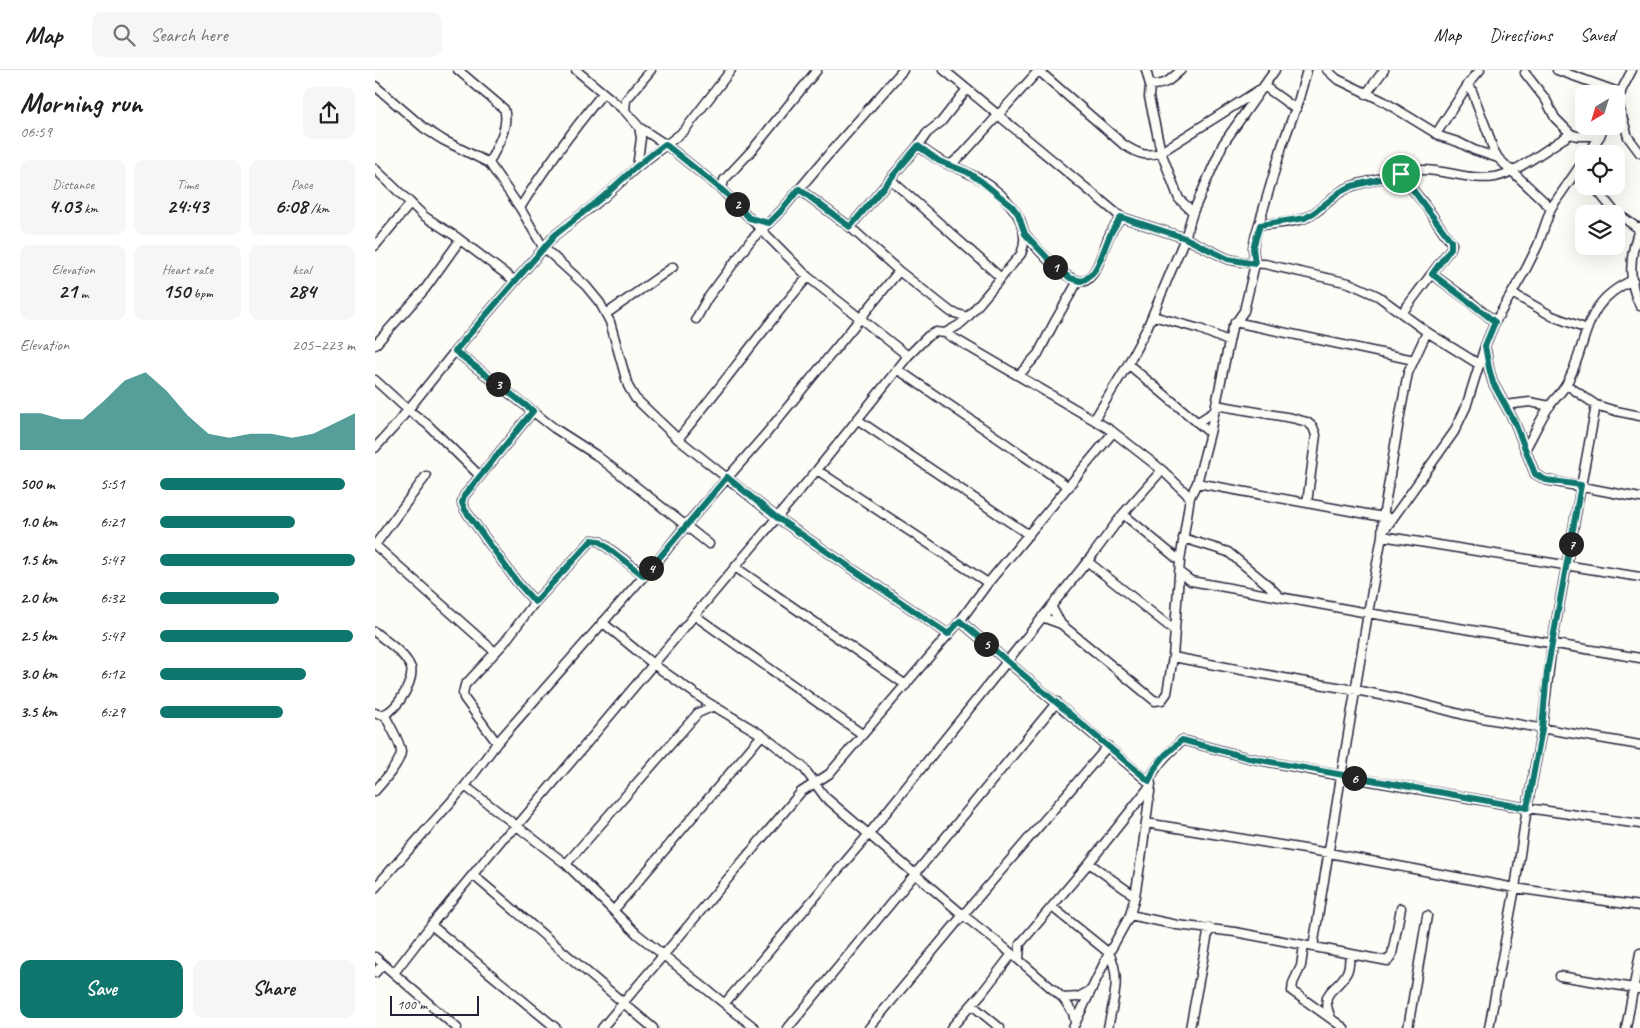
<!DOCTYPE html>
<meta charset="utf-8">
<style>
body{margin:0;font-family:Caveat,sans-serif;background:#f6f6f6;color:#202124;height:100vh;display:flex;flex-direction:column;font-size:19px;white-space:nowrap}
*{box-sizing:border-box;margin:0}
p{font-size:16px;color:#757577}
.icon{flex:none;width:28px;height:28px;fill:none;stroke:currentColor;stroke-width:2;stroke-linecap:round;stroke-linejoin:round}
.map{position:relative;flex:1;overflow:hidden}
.details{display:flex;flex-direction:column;background:#fff;width:375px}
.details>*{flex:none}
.needle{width:32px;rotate:218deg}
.controls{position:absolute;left:1200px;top:15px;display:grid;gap:10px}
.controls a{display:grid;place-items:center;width:50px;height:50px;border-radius:10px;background:#fff;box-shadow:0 5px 20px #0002;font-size:25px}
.scale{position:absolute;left:15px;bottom:12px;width:89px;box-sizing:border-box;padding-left:5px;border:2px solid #22223b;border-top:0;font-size:14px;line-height:18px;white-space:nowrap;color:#22223b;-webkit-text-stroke:4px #fdfcf7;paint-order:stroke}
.pin{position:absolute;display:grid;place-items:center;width:42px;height:42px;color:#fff;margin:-21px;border:2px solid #fff;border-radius:50%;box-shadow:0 1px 5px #0007}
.km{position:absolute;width:25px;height:25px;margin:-12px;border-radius:50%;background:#222;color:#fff;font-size:14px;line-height:25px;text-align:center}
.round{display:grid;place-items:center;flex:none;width:52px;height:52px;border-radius:10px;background:#f6f6f6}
.head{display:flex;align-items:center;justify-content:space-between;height:85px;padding:0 20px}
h1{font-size:28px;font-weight:800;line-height:38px}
.figures{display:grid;grid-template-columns:repeat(3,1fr);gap:8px;height:85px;padding:5px 20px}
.figures div{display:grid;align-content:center;border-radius:10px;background:#f6f6f6;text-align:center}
.figures b{font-size:21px;font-weight:800}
.figures small{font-size:14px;font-weight:400}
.figures p{font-size:14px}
.chart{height:140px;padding:10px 20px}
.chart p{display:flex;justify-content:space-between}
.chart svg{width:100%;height:90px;margin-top:5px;fill:#0f766e;opacity:.7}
.button{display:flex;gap:10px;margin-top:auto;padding:10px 20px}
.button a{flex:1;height:58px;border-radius:10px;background:#0f766e;color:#fff;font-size:20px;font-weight:800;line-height:58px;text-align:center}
.button a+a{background:#f6f6f6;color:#202124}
ul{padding:0 20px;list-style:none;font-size:16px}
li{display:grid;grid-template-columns:80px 60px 1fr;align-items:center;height:38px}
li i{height:12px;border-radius:6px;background:#0f766e}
header{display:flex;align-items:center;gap:30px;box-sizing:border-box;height:70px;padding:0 25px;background:#fff;border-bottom:1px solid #e0e0e0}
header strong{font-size:24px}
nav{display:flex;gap:28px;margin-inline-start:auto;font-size:18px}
.search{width:350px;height:45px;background:#f6f6f6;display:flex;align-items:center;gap:12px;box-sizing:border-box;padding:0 18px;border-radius:10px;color:#757577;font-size:19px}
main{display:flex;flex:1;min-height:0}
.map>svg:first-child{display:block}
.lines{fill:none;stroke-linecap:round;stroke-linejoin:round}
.minor-casing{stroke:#22223b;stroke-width:11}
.minor{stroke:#fdfcf7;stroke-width:8}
.route-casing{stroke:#fff;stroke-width:10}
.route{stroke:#0f766e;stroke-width:6}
</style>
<header>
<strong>Map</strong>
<div class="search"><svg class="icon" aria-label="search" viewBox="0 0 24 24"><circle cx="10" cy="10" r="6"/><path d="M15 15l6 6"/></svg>Search here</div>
<nav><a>Map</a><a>Directions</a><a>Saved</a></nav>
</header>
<main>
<section class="details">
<div class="head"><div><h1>Morning run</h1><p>06:59</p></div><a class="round"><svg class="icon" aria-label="share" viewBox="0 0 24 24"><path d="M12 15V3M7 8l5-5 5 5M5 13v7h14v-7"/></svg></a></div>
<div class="figures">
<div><p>Distance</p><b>4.03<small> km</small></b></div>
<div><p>Time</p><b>24:43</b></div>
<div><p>Pace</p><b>6:08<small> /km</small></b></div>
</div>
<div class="figures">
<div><p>Elevation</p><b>21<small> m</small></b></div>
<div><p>Heart rate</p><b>150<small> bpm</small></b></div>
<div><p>kcal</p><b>284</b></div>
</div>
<div class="chart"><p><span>Elevation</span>205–223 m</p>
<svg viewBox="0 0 160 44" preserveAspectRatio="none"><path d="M0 44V26L10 26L20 29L30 29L40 20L50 10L60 6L70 15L80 27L90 36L100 38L110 36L120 36L130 38L140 36L150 31L160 26V44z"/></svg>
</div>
<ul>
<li><b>500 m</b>5:51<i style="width:95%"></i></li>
<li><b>1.0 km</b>6:21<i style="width:69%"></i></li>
<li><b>1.5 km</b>5:47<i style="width:100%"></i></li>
<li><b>2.0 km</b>6:32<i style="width:61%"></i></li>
<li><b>2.5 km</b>5:47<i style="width:99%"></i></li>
<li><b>3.0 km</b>6:12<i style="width:75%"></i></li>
<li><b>3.5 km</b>6:29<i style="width:63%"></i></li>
</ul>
<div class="button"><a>Save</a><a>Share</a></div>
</section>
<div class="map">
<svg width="1265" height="958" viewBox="0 0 1265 958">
<rect width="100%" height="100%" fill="#fdfcf7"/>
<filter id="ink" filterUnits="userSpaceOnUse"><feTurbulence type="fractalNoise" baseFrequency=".02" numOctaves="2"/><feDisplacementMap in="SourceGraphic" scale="10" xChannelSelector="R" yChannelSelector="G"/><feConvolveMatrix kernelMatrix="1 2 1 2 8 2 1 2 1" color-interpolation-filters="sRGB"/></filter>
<g filter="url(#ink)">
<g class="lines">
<g class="minor-casing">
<path id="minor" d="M83,0l46,39c6,17 -8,39 -15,54l31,45 23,39 43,39 14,17 10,19 18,64 7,12 43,41 98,78 172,117
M201,0l49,41 14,16 26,17 57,46 86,87 100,79
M569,0l177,147 64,21 43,21 14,3 23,2 84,19 29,13 49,36 53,33
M663,0l86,75c13,8 22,13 37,7l98,-62
M771,0l4,15 -1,12 12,55 18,47 14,13
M952,0l10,9 46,22 59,36 16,5 16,8 24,8 53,50
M1182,0l64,23
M1150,3l21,27 9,18 16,16
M1094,13l19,50 5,16 5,9
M775,15c16,0 19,-4 31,-15
M0,16l49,42 19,12 46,23
M889,16l32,23
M991,24l18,-24
M1243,27l14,-27
M1242,29l11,38 12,16
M250,41l1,-11 25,-30
M1061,64l33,-51 11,-13
M543,76c8,5 15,11 23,15 8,4 17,7 25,11 29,13 70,46 55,82l-53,63 -9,8 -14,8
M1213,84l12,-18 4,-10
M575,95l13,-11 76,-84
M262,97l4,-29 -2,-11
M0,99l49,47 31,20 60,45
M1025,104l25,31 27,39 -1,4 -49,65
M515,109l110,98
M424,119l51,38 49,44 33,26 19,15 17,5
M1221,119l18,22 25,18
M347,120l2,-10 29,-31 64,-79
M145,138c25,-41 53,-78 83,-115
M885,155c14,-1 31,-2 45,-7 13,-5 23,-17 34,-25 8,-6 18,-9 28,-11 16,-4 40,-12 56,-12 24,0 48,11 72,7 22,-4 55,-31 76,-43l6,2h23
M475,157l68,-81 9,-13 14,-11 26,-33
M1265,157c-10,26 -13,54 0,79
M650,164c9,11 48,58 63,45 12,-11 15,-31 22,-45 3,-6 7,-11 11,-17
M0,176l36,-43
M1057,204l40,29 23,19
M1137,223l40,23 35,13
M231,244l67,-47
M778,246l47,13 28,12
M321,249l11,-20 44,-59 30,-29 47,-56 75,-85
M860,252l179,38
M0,275l50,-56 35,-49
M1111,280l3,19 4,14 22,40 20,51 11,6 94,18
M80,281l99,77 42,27 113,89
M753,294l82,69
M522,299l172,118
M644,305l19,-21 16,-31 24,-42
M0,310l33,30 19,14 53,52
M1192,315l29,20 20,6 24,5
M841,335l76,13 15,4 6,5 3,8 -9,68
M1130,335l25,-3 20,4
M158,341l-69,85 -2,7 3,7 52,72 18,20
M483,350l171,115
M719,350l34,-56 19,-36 38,-90 8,-26 30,-68 52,-74
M823,352l17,-11
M303,369c45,-54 84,-110 130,-162
M0,378l20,-22 60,-75 100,-116 49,-38 33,-30 47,-36 47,-61
M1151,378c8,-14 15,-31 25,-44 5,-7 12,-13 16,-21 23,-42 13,-80 66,-103
M442,400l171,113
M822,413l186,34 3,-1
M748,444l57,47
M1008,462l71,-100 12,-25 19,-61 10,-24 31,-53 12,-24 13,-37 33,-48
M1007,466l258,41
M808,468l45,14 40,33 11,11
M0,475l120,107
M0,475l51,-69
M712,491l88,70
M360,497l171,118
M804,502l12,9 177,32 272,45
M676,536l10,18
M319,545l168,119
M667,547l19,7 94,77 7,-1 5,-7 6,-36 7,-96 10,-64 7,-14 13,-50 22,-105 12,-17 11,-47 -2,-16 3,-14 26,-88 16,-44 9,-32
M585,551l191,163 -9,69 -7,43 -5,19 -21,38 -36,75
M227,552l51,42 54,38 55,33 41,32 22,30 138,118 43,34 57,49 10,15 2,9
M0,562c12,10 30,21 36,36 4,14 -20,55 -36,45
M798,587l127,24 56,9 59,12 49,13 176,30
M122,673l-33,-45 -1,-5 2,-8 39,-42 31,-41 57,-62 7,1 45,34
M774,711c10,-21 18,-25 33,-41l67,18 93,18 185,32 113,16
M90,716l101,78 71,70 118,94
M0,721c6,-7 27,-30 26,-40 -1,-10 -12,-26 -16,-36
M771,753l183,30 186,35 125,18
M714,793l46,33
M191,794l132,-151 16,-7
M98,805l180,153
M0,818l90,-102 32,-43 167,-190 22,-28 79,-90 134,-164
M677,837l57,46c13,24 4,49 -1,75
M239,840l148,-175
M755,845l47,10 58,7 69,13 -3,21 -8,17 -1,8 52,37
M56,855l125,103
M934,876l79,15 4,-7 9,-46
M938,877l55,-334 14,-77 1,-19 17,-102 8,-42 19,-41
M0,887l82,71
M644,890l1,-16 69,-81 61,-77
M0,903l8,-9
M19,903l37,-48 72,-87 14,-12 300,-356 91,-114 20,-20 8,-4 9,1 149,87 18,11 50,39 28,27
M1185,906l80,13
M688,928l15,-1 13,-7
M350,933l143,-168 226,-282 29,-39 39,-44
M597,935l28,23
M956,948c-12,-29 3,-24 15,-44 4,-6 3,-13 4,-20
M227,958l199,-236 28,-18 131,-153 28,-38 123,-148 1,-4
M413,958l269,-326
M494,958l94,-113 145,-169
M576,958l31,-35 30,-39
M815,958l19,-100
M1033,958l19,-112
M1114,958l26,-140 12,-80 15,-79 10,-85 44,-239
M1251,958l14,-75"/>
</g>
<use href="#minor" class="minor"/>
</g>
</g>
<g class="lines" filter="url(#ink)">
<g class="route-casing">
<path id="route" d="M290,74l57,46 14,13 13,15 20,5 12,-12 18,-22 51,38 68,-81 21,15 28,11 14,9 31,25 6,8 7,20 30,32 15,12 11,3c17,-4 22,-32 29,-46 3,-7 7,-12 11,-18l64,21 43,21 27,5 -2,-16 7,-23 45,-7 10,-6 25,-20 12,-6 49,-12 50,67v7l-19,26 40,30 23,18 -10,24 4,22 4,15 22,40 20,51 11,6 35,5 -29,159 -5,28 -5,57 -15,79 -278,-50 -67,-18 -17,15 -10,13 -6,13 -189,-160 -12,13 -172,-117 -49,-40 -83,99 -45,-35 -7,-1 -57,62 -18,-20 -52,-72 -3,-7 2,-7 69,-85 -78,-60 100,-116 49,-39 33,-30z"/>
</g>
<use href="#route" class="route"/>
</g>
</svg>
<div class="controls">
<a><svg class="needle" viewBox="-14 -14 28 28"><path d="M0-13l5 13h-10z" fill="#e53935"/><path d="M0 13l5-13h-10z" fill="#757577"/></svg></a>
<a><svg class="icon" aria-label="locate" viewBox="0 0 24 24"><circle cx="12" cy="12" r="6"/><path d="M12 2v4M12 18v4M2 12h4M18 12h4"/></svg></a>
<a><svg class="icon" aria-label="layers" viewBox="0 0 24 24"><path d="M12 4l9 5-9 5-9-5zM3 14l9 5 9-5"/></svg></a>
</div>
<div class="scale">100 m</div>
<div class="pin" style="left:1026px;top:104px;background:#1e9e55"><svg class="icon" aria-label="arrive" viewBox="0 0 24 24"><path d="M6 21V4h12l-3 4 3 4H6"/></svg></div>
<b class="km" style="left:680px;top:197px">1</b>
<b class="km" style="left:362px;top:134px">2</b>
<b class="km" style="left:123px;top:314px">3</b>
<b class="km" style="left:276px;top:498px">4</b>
<b class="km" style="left:611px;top:574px">5</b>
<b class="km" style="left:979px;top:708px">6</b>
<b class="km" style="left:1196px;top:474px">7</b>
</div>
</main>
